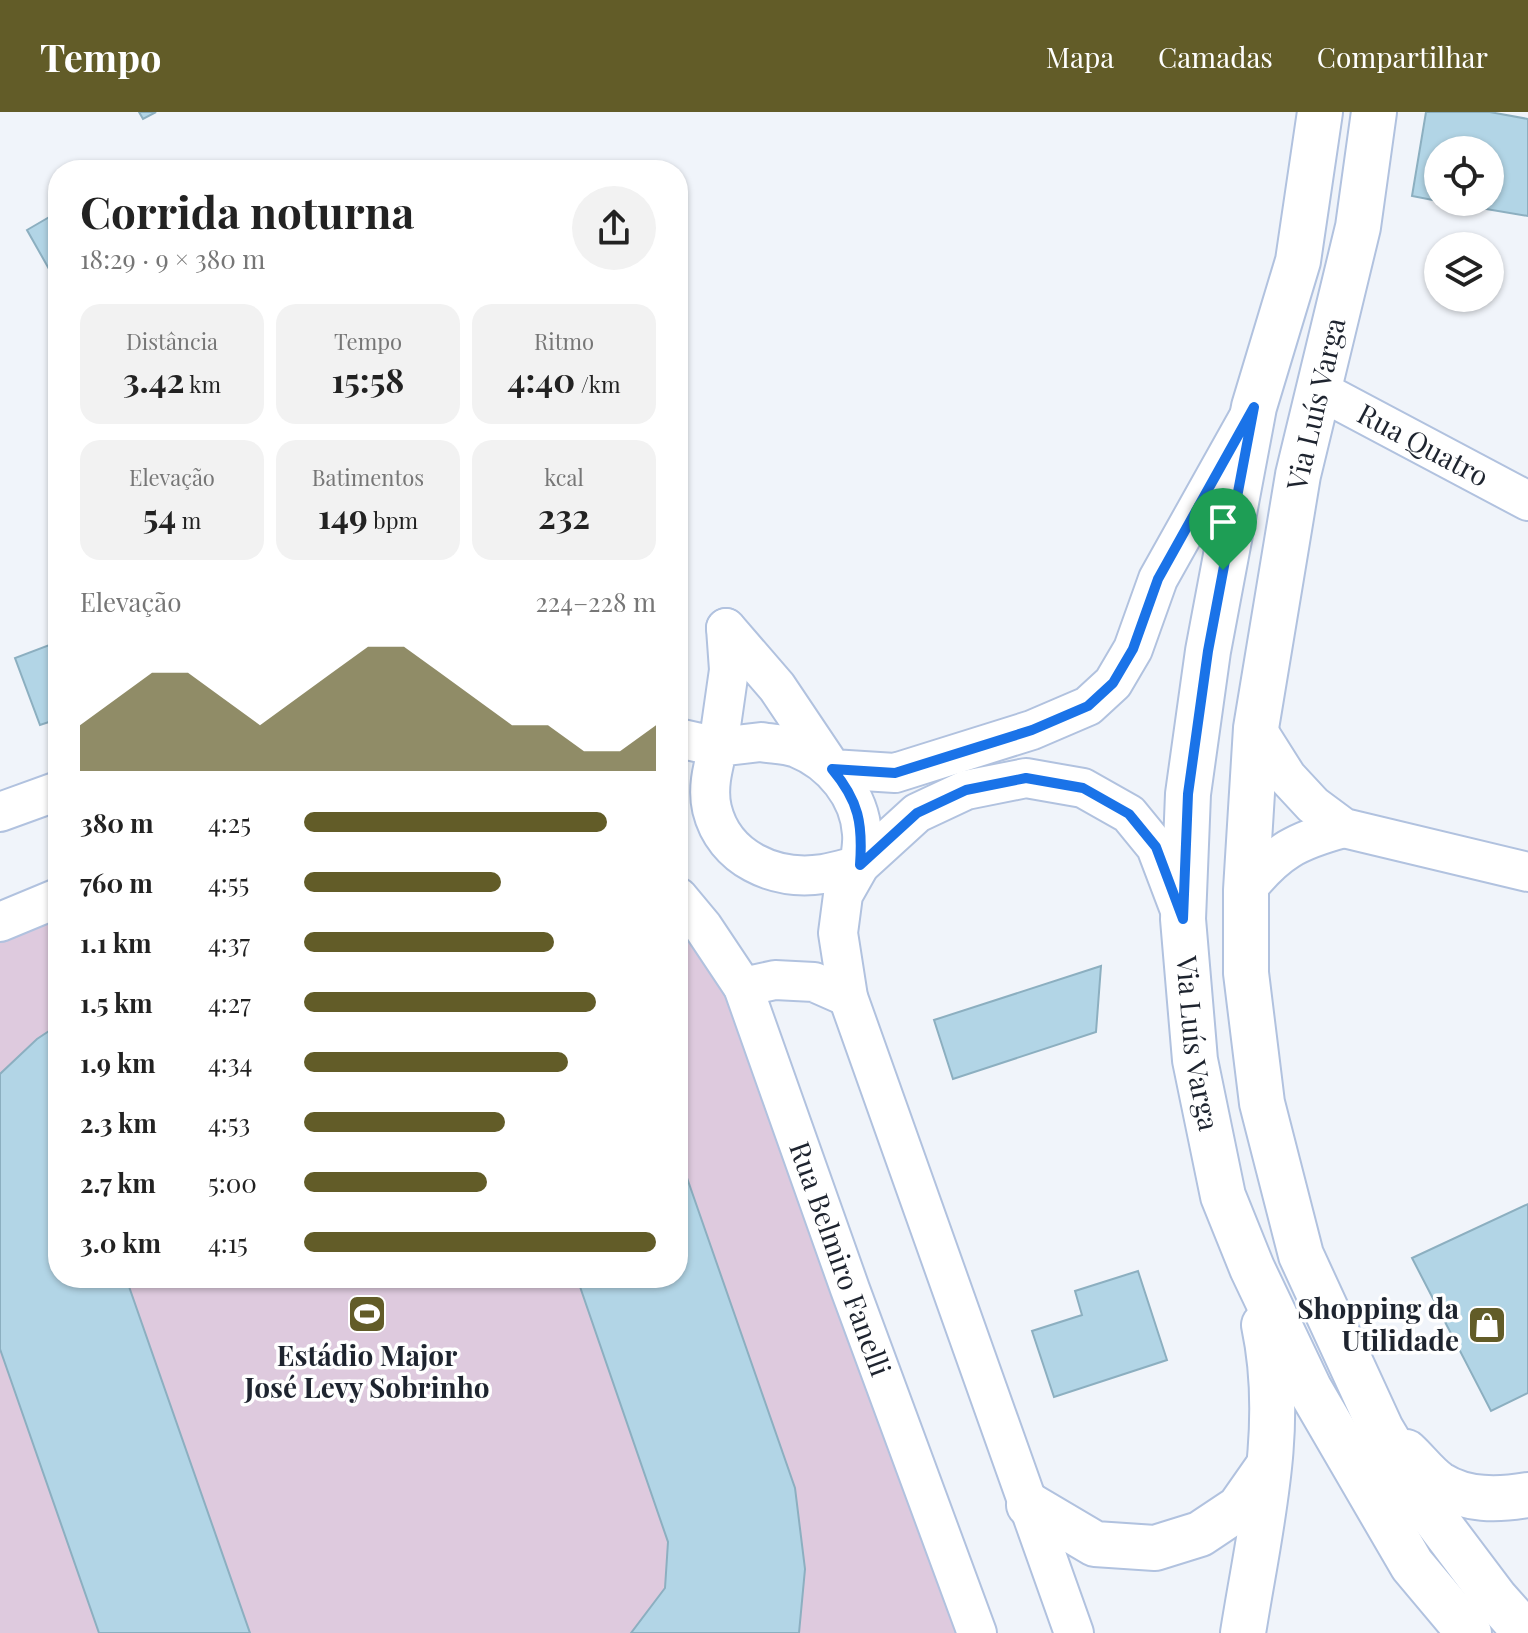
<!DOCTYPE html>
<html lang="pt">
<meta charset="utf-8">
<style>
body{margin:0;font-family:"Playfair Display",serif;background:#f2f2f2;color:#222;height:100vh;display:flex;flex-direction:column;font-size:30px;white-space:nowrap}
*{box-sizing:border-box;margin:0}
p{font-size:26px;color:#767676}
.icon{flex:none;width:44px;height:44px;fill:none;stroke:currentColor;stroke-width:2;stroke-linecap:round;stroke-linejoin:round}
.map{position:relative;flex:1;overflow:hidden}
.panel{position:absolute;left:48px;top:48px;width:640px;height:1128px;display:flex;flex-direction:column;background:#fff;border-radius:32px;box-shadow:0 2px 6px #0004}
.panel>*{flex:none}
.tools{position:absolute;left:1424px;top:24px;display:grid;gap:16px}
.tools a{display:grid;place-items:center;width:80px;height:80px;border-radius:50%;background:#fff;box-shadow:0 2px 6px #0004;font-size:40px}
.pin{position:absolute;display:grid;place-items:center;width:68px;height:68px;color:#fff;margin:-82px -34px;border-radius:50% 50% 50% 0;rotate:-45deg;box-shadow:0 0 8px #0007}
.pin .icon{rotate:45deg}
.round{display:grid;place-items:center;flex:none;width:84px;height:84px;border-radius:42px;background:#f2f2f2}
.head{display:flex;align-items:center;justify-content:space-between;height:136px;padding:0 32px}
h1{font-size:44px;font-weight:700;line-height:60px}
.figures{display:grid;grid-template-columns:repeat(3,1fr);gap:12px;height:136px;padding:8px 32px}
.figures div{display:grid;align-content:center;border-radius:20px;background:#f2f2f2;text-align:center}
.figures b{font-size:34px;font-weight:700}
.figures small{font-size:22px;font-weight:400}
.figures p{font-size:22px}
.chart{height:224px;padding:16px 32px}
.chart p{display:flex;justify-content:space-between}
.chart svg{width:100%;height:144px;margin-top:8px;fill:#625c28;opacity:.7}
ul{padding:0 32px;list-style:none;font-size:26px}
li{display:grid;grid-template-columns:128px 96px 1fr;align-items:center;height:60px}
li i{height:20px;border-radius:10px;background:#625c28}
header{display:flex;align-items:center;gap:48px;box-sizing:border-box;height:112px;padding:0 40px;background:#625c28;color:#fff}
header strong{font-size:38px}
nav{display:flex;gap:44px;margin-inline-start:auto;font-size:28px}
.map>svg:first-child{display:block}
.green{fill:#decade}
.building{fill:#b2d5e6;stroke:#8cafc0;stroke-width:2}
.lines{fill:none;stroke-linecap:round;stroke-linejoin:round}
.minor-casing{stroke:#b1c2df;stroke-width:42}
.major-casing{stroke:#b1c2df;stroke-width:48}
.minor{stroke:#fff;stroke-width:38}
.major{stroke:#fff;stroke-width:44}
.route-casing{stroke:#fff;stroke-width:16}
.route{stroke:#1a73e8;stroke-width:10}
.labels{text-anchor:middle;stroke-width:7;stroke-linejoin:round;paint-order:stroke}
.street-label{font-size:28px;fill:#1e242f;stroke:#fff}
.poi-label{font-size:28px;font-weight:bold;fill:#1e242f;stroke:#fff;text-anchor:end}
</style>
<header>
<strong>Tempo</strong>
<nav><a>Mapa</a><a>Camadas</a><a>Compartilhar</a></nav>
</header>
<div class="map">
<svg width="1528" height="1521" viewBox="0 0 1528 1521">
<rect width="100%" height="100%" fill="#f0f4fa"/>
<path class="green" d="M678,799l54,79 237,643h-969v-696l58,-22v363h620z"/>
<path class="building" d="M139,0h17l-13,7z
M1426,0h64l38,7v97l-83,-14h45v-52h-52v51l-26,-5z
M58,100v73l-31,-55z
M52,532l6,15v60l-18,6 -25,-67z
M1101,854l-5,66 -143,47 -19,-59z
M58,913v253h68l124,355h-151l-99,-284v-275l37,-35z
M678,1040l117,336 10,81 -6,64h-168l34,-45 3,-46 -91,-264h101z
M1528,1092v189l-37,18 -79,-153z
M1138,1159l29,89 -113,37 -22,-66 50,-16 -7,-24z"/>
<g class="lines">
<g class="minor-casing">
<g id="minor">
<path id="s1" d="M1317,277l211,112"/>
<path d="M726,516l51,59 55,82 63,4 137,-43 56,-24 25,-23 20,-34 25,-70 89,-159"/>
<path d="M1256,616l31,49 26,28 31,23 184,44"/>
<path d="M678,626l40,9 11,-77 -3,-42"/>
<path d="M761,630c11,2 25,2 36,6 35,14 63,48 65,86 1,10 -2,21 -2,31 -12,3 -24,7 -37,9 -48,7 -99,-15 -111,-65 -5,-21 1,-42 6,-62z"/>
<path d="M0,700l58,-21"/>
<path d="M1246,778c31,-39 50,-49 98,-62"/>
<path id="s2" d="M678,785l25,30 40,60 107,302 127,344"/>
<path d="M0,810l58,-24"/>
<path d="M743,875l32,-7 39,2 34,15"/>
<path d="M1074,1521l-226,-636 -10,-64 5,-38 17,-30 57,-52 49,-23 60,-12 57,10 46,26 27,33 25,66"/>
</g>
</g>
<g class="major-casing">
<g id="major">
<path id="s3" d="M1320,0l-22,149 -44,146 -46,244 -20,143 -5,125 12,141 28,136 29,72 57,120 103,177 57,68"/>
<path d="M1374,0l-16,115 -60,248 -42,253 -10,162v83l16,130 39,152 80,174 50,84 64,85 31,35"/>
<path d="M1406,1340c11,10 21,24 33,32 27,17 59,16 89,11"/>
<path d="M1029,1393l66,39 60,4 45,-14 39,-26 28,-40"/>
<path d="M1243,1521c16,-102 43,-205 21,-308"/>
</g>
</g>
<use href="#minor" class="minor"/>
<use href="#major" class="major"/>
</g>
<g class="lines">
<g class="route-casing">
<path id="route" d="M1254,295l-46,244 -20,143 -5,125 -27,-72 -27,-33 -46,-26 -57,-10 -60,12 -49,23 -57,52c3,-41 -1,-64 -28,-96l63,4 137,-43 56,-24 25,-23 20,-34 25,-70z"/>
</g>
<use href="#route" class="route"/>
</g>
<defs>
<g id="stadium-square" transform="scale(2)"><rect x="-9" y="-9" width="18" height="18" rx="4" fill="#625c28" stroke="#fff"/><path d="M0-5a6.5 5 0 1 0 0 10a6.5 5 0 1 0 0-10ZM-3.5-1.8h7v3.6h-7Z" fill="#fff"/></g>
<g id="shop-square" transform="scale(2)"><rect x="-9" y="-9" width="18" height="18" rx="4" fill="#625c28" stroke="#fff"/><path d="M-5-2.5h2.3a2.7 3.5 0 0 1 5.4 0H5L5.5 6h-11ZM-1.5-2.5h3a1.5 2.3 0 0 0-3 0Z" fill="#fff"/></g>
</defs>
<g fill-rule="evenodd">
<use href="#stadium-square" x="367" y="1202"/>
<use href="#shop-square" x="1487" y="1213"/>
</g>
<g class="labels">
<g class="street-label">
<text transform="translate(1316 292) rotate(-77)" y="10">Via Luís Varga</text>
<text dy="10" stroke="none"><textPath href="#s1" startOffset="120">Rua Quatro</textPath></text>
<text dy="10" stroke="none"><textPath href="#s3" startOffset="946">Via Luís Varga</textPath></text>
<text dy="10" stroke="none"><textPath href="#s2" startOffset="400">Rua Belmiro Fanelli</textPath></text>
</g>
<g class="poi-label">
<text x="1459" y="1207">Shopping da<tspan x="1459" dy="32">Utilidade</tspan></text>
<text x="367" y="1254" text-anchor="middle">Estádio Major<tspan x="367" dy="32">José Levy Sobrinho</tspan></text>
</g>
</g>
</svg>
<div class="tools">
<a><svg class="icon" aria-label="locate" viewBox="0 0 24 24"><circle cx="12" cy="12" r="6"/><path d="M12 2v4M12 18v4M2 12h4M18 12h4"/></svg></a>
<a><svg class="icon" aria-label="layers" viewBox="0 0 24 24"><path d="M12 4l9 5-9 5-9-5zM3 14l9 5 9-5"/></svg></a>
</div>
<div class="pin" style="left:1223px;top:458px;background:#1e9e55"><svg class="icon" aria-label="arrive" viewBox="0 0 24 24"><path d="M6 21V4h12l-3 4 3 4H6"/></svg></div>
<section class="panel">
<div class="head"><div><h1>Corrida noturna</h1><p>18:29 · 9 × 380 m</p></div><a class="round"><svg class="icon" aria-label="share" viewBox="0 0 24 24"><path d="M12 15V3M7 8l5-5 5 5M5 13v7h14v-7"/></svg></a></div>
<div class="figures">
<div><p>Distância</p><b>3.42<small> km</small></b></div>
<div><p>Tempo</p><b>15:58</b></div>
<div><p>Ritmo</p><b>4:40<small> /km</small></b></div>
</div>
<div class="figures">
<div><p>Elevação</p><b>54<small> m</small></b></div>
<div><p>Batimentos</p><b>149<small> bpm</small></b></div>
<div><p>kcal</p><b>232</b></div>
</div>
<div class="chart"><p><span>Elevação</span>224–228 m</p>
<svg viewBox="0 0 160 44" preserveAspectRatio="none"><path d="M0 44V30L10 22L20 14L30 14L40 22L50 30L60 22L70 14L80 6L90 6L100 14L110 22L120 30L130 30L140 38L150 38L160 30V44z"/></svg>
</div>
<ul>
<li><b>380 m</b>4:25<i style="width:86%"></i></li>
<li><b>760 m</b>4:55<i style="width:56%"></i></li>
<li><b>1.1 km</b>4:37<i style="width:71%"></i></li>
<li><b>1.5 km</b>4:27<i style="width:83%"></i></li>
<li><b>1.9 km</b>4:34<i style="width:75%"></i></li>
<li><b>2.3 km</b>4:53<i style="width:57%"></i></li>
<li><b>2.7 km</b>5:00<i style="width:52%"></i></li>
<li><b>3.0 km</b>4:15<i style="width:100%"></i></li>
</ul>
</section>
</div>
